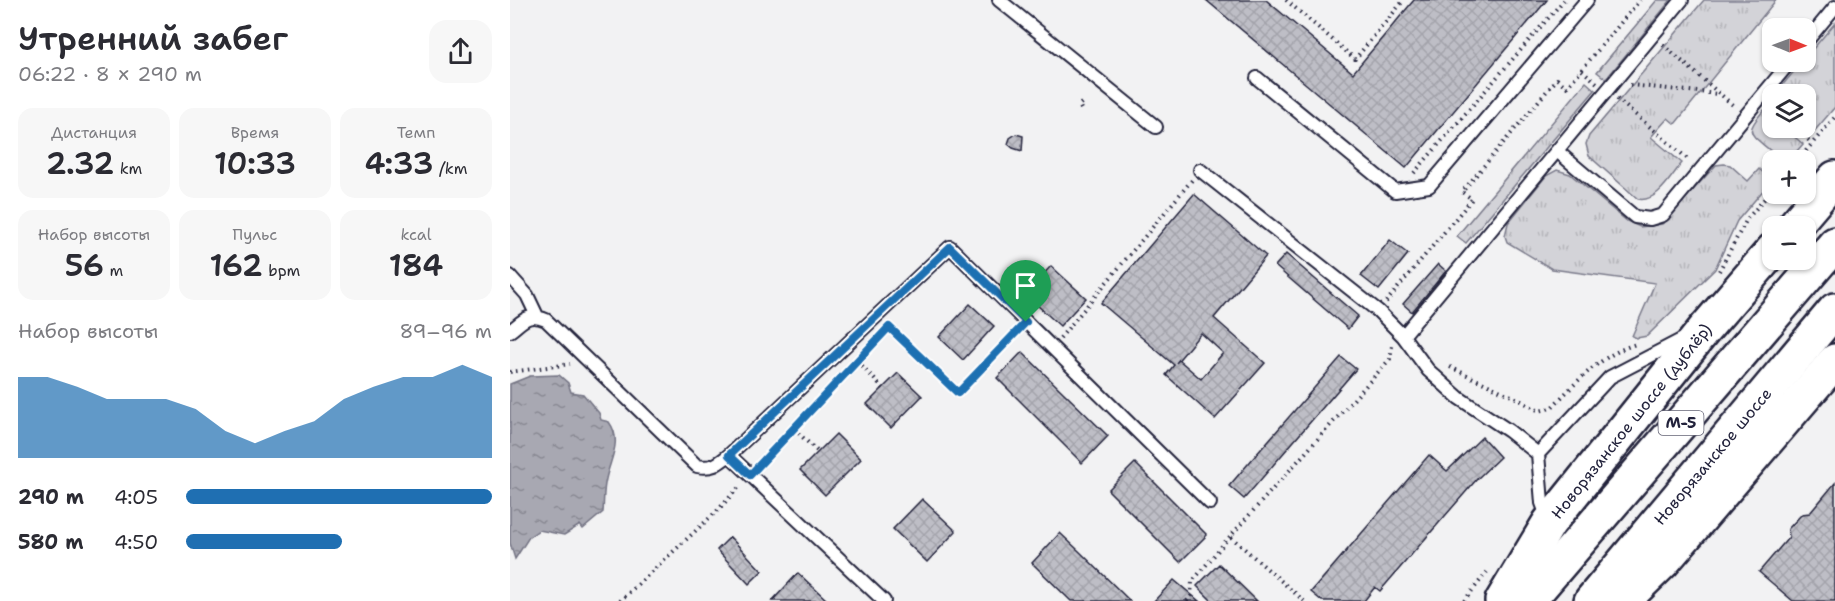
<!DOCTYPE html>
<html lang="ru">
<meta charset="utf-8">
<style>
body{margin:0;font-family:"Shantell Sans",sans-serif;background:#f7f7f7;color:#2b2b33;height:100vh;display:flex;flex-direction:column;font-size:22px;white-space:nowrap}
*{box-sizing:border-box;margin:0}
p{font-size:20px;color:#7c7c81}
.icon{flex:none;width:33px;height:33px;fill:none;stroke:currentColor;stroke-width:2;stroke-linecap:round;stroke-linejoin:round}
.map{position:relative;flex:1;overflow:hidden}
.details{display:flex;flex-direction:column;background:#fff;width:510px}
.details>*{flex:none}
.needle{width:39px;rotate:91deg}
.controls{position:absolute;left:1252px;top:18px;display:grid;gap:12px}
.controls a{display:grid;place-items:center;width:54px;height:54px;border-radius:12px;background:#fff;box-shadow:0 2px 4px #0004;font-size:30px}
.pin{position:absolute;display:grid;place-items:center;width:51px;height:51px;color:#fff;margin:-62px -26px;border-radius:50% 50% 50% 0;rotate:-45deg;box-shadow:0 0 6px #0007}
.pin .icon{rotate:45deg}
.round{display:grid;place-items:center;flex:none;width:63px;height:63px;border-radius:18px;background:#f7f7f7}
.headline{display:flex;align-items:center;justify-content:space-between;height:102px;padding:0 18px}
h1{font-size:33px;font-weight:600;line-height:45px}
.figures{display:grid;grid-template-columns:repeat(3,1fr);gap:9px;height:102px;padding:6px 18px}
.figures div{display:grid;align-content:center;border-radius:15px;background:#f7f7f7;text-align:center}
.figures b{font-size:30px;font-weight:600}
.figures small{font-size:16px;font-weight:400}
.figures p{font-size:16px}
.chart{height:168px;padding:12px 18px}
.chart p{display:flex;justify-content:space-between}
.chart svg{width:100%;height:108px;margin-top:6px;fill:#1f6fb2;opacity:.7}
ul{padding:0 18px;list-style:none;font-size:20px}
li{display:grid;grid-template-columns:96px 72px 1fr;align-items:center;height:45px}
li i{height:15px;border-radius:8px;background:#1f6fb2}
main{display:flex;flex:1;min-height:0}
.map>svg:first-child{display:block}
.grass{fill:url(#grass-tufts);stroke:#7a7a8a;stroke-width:1.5}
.water{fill:url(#water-ripples);stroke:#727282;stroke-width:1.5}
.building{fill:url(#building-cross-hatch);stroke:#22223b;stroke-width:1.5;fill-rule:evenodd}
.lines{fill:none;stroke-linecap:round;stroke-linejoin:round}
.lane-casing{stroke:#22223b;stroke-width:16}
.secondary-casing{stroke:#22223b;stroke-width:38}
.highway-casing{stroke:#22223b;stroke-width:38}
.path{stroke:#22223b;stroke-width:4;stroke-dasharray:1.5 4.5;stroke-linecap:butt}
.lane{stroke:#fff;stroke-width:12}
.secondary{stroke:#fff;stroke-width:33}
.highway{stroke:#fff;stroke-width:33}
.route-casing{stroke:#fff;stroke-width:12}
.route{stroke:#1f6fb2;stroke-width:8}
.labels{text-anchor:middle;stroke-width:5;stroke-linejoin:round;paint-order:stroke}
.shield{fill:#fff;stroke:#646476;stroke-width:1.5}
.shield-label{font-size:15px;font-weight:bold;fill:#22223b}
.street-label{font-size:16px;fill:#22223b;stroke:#fff}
</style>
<main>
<section class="details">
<div class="headline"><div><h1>Утренний забег</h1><p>06:22 · 8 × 290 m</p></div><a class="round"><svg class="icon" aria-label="share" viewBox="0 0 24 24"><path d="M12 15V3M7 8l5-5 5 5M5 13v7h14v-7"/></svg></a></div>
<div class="figures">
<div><p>Дистанция</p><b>2.32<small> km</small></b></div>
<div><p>Время</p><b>10:33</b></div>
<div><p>Темп</p><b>4:33<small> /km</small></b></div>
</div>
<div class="figures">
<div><p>Набор высоты</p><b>56<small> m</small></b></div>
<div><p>Пульс</p><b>162<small> bpm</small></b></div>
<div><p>kcal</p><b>184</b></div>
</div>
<div class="chart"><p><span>Набор высоты</span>89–96 m</p>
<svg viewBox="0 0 160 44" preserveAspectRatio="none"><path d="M0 44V11L10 11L20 15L30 20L40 20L50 20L60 24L70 33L80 38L90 33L100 29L110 20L120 15L130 11L140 11L150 6L160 11V44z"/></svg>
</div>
<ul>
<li><b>290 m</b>4:05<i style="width:100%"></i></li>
<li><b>580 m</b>4:50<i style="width:51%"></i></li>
</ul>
</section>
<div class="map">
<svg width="1325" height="601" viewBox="0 0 1325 601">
<defs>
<pattern id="grass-tufts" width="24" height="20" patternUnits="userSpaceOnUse" patternTransform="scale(1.5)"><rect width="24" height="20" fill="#d3d3d8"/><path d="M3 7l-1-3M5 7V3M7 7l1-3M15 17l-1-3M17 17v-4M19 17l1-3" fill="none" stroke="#b5b5ba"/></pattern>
<pattern id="water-ripples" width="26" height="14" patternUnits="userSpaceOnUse" patternTransform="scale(1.5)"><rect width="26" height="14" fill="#a8a8b2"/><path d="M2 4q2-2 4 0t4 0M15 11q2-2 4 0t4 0" fill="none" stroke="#888892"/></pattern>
<pattern id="building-cross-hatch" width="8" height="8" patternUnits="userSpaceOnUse" patternTransform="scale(1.5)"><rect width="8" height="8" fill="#bebec6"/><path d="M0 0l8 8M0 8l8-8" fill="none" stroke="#a3a3ab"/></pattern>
</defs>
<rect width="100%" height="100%" fill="#f2f2f3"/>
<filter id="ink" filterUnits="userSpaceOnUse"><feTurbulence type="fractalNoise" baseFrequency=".0167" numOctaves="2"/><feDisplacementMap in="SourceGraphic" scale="12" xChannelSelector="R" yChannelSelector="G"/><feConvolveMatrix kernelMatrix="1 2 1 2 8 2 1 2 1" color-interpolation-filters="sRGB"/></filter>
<g filter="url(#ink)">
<path class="grass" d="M1147,0h14l-65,79 -9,-7z
M1194,0h72l-101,124 -7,-6 -17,19 31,26c-11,13 -25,40 -44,36l-49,-43 -3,-12 3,-8z
M1325,23v84l-23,27 -8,-6h2v-34h-31l27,-32h4v-5z
M1076,82l9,8 -129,153 -9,-7z
M1254,110l9,8v10h11l19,16 -14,16h-16v7l-8,-7 7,-8c-22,-19 -29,-18 -8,-42z
M1214,164l6,1 18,16 11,-12 13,11 -35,41 -22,48 -68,67 -10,2 -5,-2 23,-53 -103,-14 -45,-27 -2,-6 3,-13 38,-47 11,-6 13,4 57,47 13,6 22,-3 54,-59z"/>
<path class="water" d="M49,375l9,8 3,9 12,2 16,19 2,7 8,2c14,19 1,37 -3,57 -3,11 -2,23 -3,33l-20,17 -3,-4 -16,10 -25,-5 -10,7 -14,22 -5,-16v-159l20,-8z"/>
<path class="building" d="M696,0h60l87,73 61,-73h133l-141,168z
M506,134l7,2 -1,15 -9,-3 -5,-4 2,-6z
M684,194l72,62 -52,62 51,45 -50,56 -49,-44 8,-10 -73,-62zM691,333l22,20 -22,26 -22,-19 -3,3z
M880,240l18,14 -29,36 -18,-14z
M776,254l72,62 -10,13 -73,-63z
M928,264l8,7 -34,41 -9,-8z
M541,266l35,32 -26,28 -35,-32z
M460,304l24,22 -31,34 -24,-23z
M512,352l86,84 -26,27 -85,-85z
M831,357l15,12 -112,130 -15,-13z
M388,373l24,23 -31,32 -24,-24z
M326,434l25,25 -36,36 -25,-25z
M972,437l18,20 -23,22 -97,112 -5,-4 -11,14h-42l-11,-9 118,-137 18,16z
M625,463l72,72 -27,27 -72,-72z
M1325,483v118h-42l-34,-29 30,-35 -1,-8 14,-15 8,-1z
M412,499l34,32 -29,31 -34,-33z
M550,533l18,17 52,51h-59l-39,-38z
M220,537l32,34 -13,13 -32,-34z
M709,564l38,37h-45l-15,-15z
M288,573l30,28h-56z
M664,580l25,21h-45z"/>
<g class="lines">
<g class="lane-casing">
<path id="lane" d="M489,0l157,127
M1296,42l29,-35
M747,78l138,113 34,-5 158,-186
M1047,151l78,66 15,2 13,-4 127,-153
M690,170l178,141 25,25 25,34 31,28 50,33 29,23 4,49 6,16
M0,276l17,19 10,21
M0,331c13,-10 18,-19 36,-11l151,146c15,3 21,-2 32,-11l221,-208 260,256
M893,336l279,-336
M1028,454l72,-77 73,-38
M219,455l155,146"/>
</g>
<g class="secondary-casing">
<g id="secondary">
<path d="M1284,226l41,-48"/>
<path id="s1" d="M992,601l47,-78 155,-193 69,-80"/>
<path d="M1113,601l40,-39 172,-201"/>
</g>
</g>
<g class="highway-casing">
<g id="highway">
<path d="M1018,601l307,-357"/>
<path id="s2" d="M1081,601l244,-291"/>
</g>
</g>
<path class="path" d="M776,0l69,59 49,-59
M1153,45l71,61
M1072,70l15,13
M1120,85l88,9
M1107,99l72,61
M571,109l-2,-4 5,-4
M1284,128l18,15
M1288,160l37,-43
M904,173l150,-173
M1209,271l28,-52 26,-30
M876,302l86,-103 -10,-7 95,-113 10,8 73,-87
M550,338l132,-158
M348,361l25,28
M940,367l68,32 21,12 12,-3c26,-26 49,-53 85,-64
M0,372l60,-8
M284,429l24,23
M250,464l129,-136 69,64 59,-61
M721,537l73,64
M110,601l97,-90 24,-26
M677,601l4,-5 1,-14 33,-40 165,-183 2,-13
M954,601l23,-29"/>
<use href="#lane" class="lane"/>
<use href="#secondary" class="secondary"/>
<use href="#highway" class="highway"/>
</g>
</g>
<g class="lines" filter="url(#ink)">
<g class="route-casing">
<path id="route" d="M440,247l76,75 -68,71 -69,-66 -139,148 -21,-20z"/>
</g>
<use href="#route" class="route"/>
</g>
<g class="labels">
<rect class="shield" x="1148.5" y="411" width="45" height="24" rx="4.5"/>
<g class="shield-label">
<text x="1171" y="428">М-5</text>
</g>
<g class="street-label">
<text dy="6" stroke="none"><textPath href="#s1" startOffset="222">Новорязанское шоссе (дублёр)</textPath></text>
<text dy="6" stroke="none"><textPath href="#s2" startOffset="189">Новорязанское шоссе</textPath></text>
</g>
</g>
</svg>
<div class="controls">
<a><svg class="needle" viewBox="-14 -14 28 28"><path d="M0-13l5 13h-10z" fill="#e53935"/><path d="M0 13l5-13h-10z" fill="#7c7c81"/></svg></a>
<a><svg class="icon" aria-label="layers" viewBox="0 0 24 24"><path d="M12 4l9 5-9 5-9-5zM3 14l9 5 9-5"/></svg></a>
<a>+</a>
<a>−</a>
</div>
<div class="pin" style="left:516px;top:322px;background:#1e9e55"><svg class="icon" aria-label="arrive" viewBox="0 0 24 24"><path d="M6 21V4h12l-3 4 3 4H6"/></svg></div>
</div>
</main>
